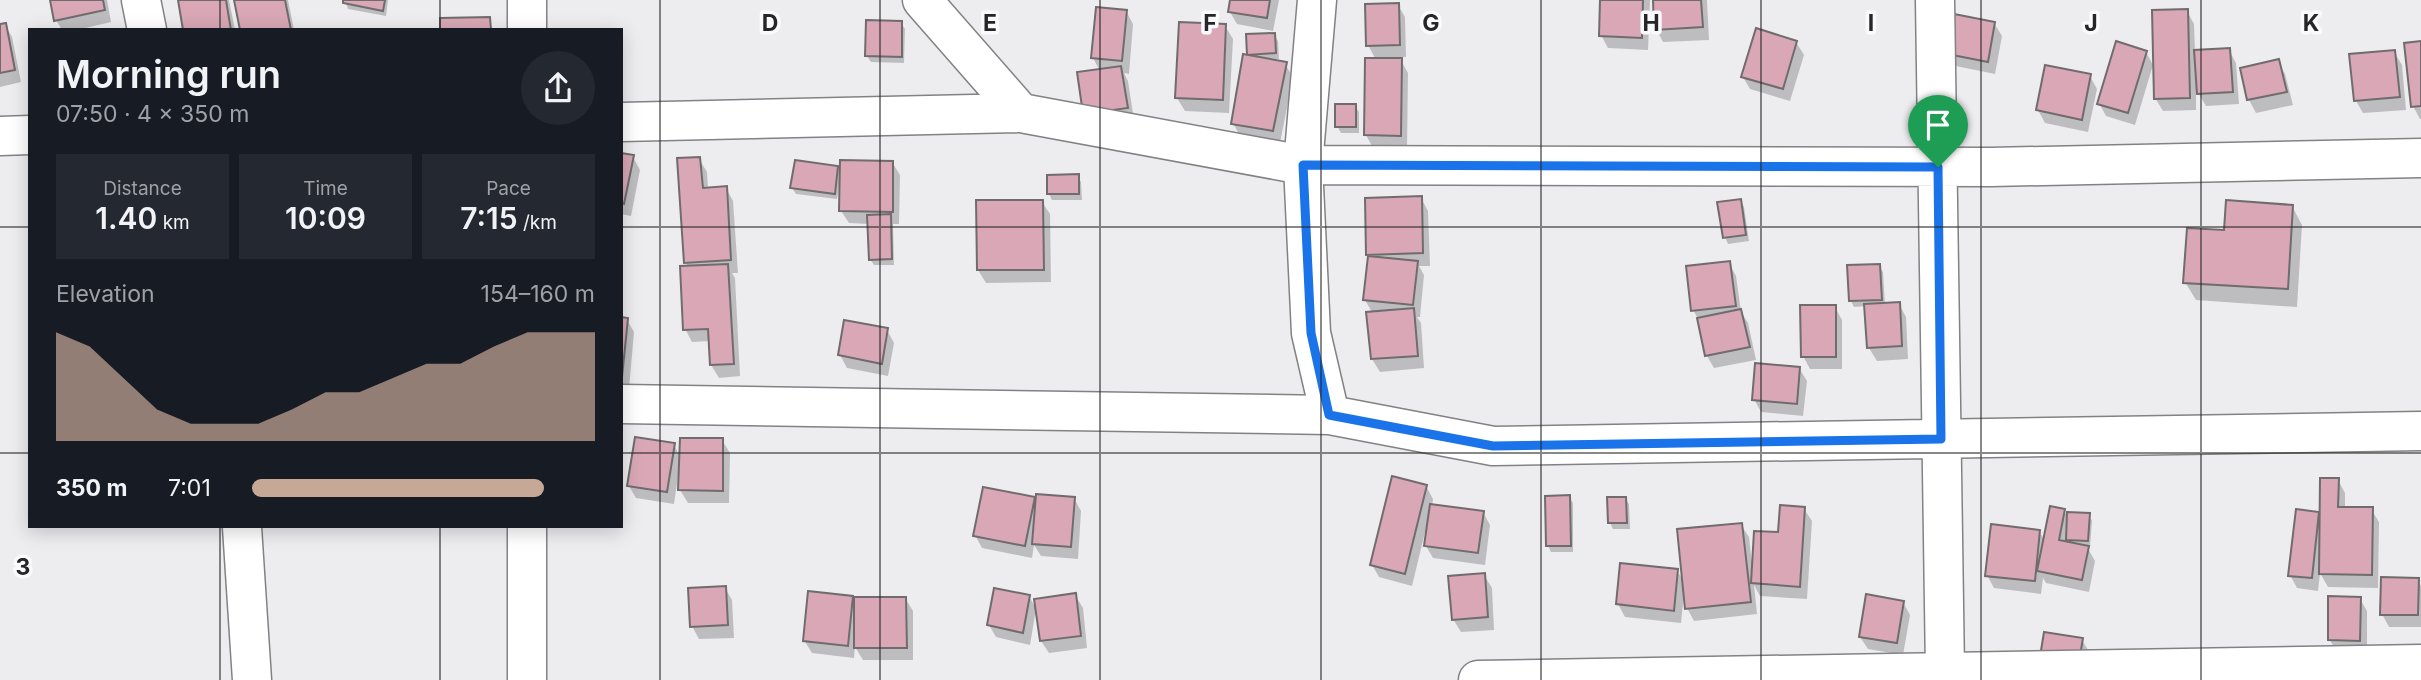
<!DOCTYPE html>
<meta charset="utf-8">
<style>
body{margin:0;font-family:Inter,sans-serif;background:#242831;color:#f1f3f6;height:100vh;display:flex;flex-direction:column;font-size:26px;white-space:nowrap}
*{box-sizing:border-box;margin:0}
p{font-size:23px;color:#9ea1a6}
.icon{flex:none;width:38px;height:38px;fill:none;stroke:currentColor;stroke-width:2;stroke-linecap:round;stroke-linejoin:round}
.map{position:relative;flex:1;overflow:hidden}
.drawer{position:absolute;left:28px;top:28px;width:595px;height:500px;display:flex;flex-direction:column;background:#171b24;border-radius:0px;box-shadow:0 4px 18px #0003}
.drawer>*{flex:none}
.pin{position:absolute;display:grid;place-items:center;width:60px;height:60px;color:#fff;margin:-72px -30px;border-radius:50% 50% 50% 0;rotate:-45deg;box-shadow:0 0 7px #0007}
.pin .icon{rotate:45deg}
.round{display:grid;place-items:center;flex:none;width:74px;height:74px;border-radius:37px;background:#242831}
.overview{display:flex;align-items:center;justify-content:space-between;height:119px;padding:0 28px}
h1{font-size:38px;font-weight:600;line-height:52px}
.metrics{display:grid;grid-template-columns:repeat(3,1fr);gap:10px;height:119px;padding:7px 28px}
.metrics div{display:grid;align-content:center;border-radius:0px;background:#242831;text-align:center}
.metrics b{font-size:30px;font-weight:600}
.metrics small{font-size:19px;font-weight:400}
.metrics p{font-size:19px}
.chart{height:196px;padding:14px 28px}
.chart p{display:flex;justify-content:space-between}
.chart svg{width:100%;height:126px;margin-top:7px;fill:#c6a896;opacity:.7}
ul{padding:0 28px;list-style:none;font-size:23px}
li{display:grid;grid-template-columns:112px 84px 1fr;align-items:center;height:52px}
li i{height:18px;border-radius:9px;background:#c6a896}
.map>svg:first-child{display:block}
.shadow{fill:#0003}
.building{fill:#d9a7b6;stroke:#706c6d;stroke-width:2}
.lines{fill:none;stroke-linecap:round;stroke-linejoin:round}
.street-casing{stroke:#828285;stroke-width:41}
.street{stroke:#fff;stroke-width:38}
.route-casing{stroke:#fff;stroke-width:14}
.route{stroke:#1a73e8;stroke-width:9}
.grid{fill:none;stroke:#262627;stroke-width:2;stroke-opacity:0.55}
.grid-label{font-size:23px;text-anchor:middle;font-weight:bold;fill:#262627;stroke:#fafafd;stroke-width:7;stroke-linejoin:round;paint-order:stroke}
</style>
<div class="map">
<svg width="2421" height="680" viewBox="0 0 2421 680">
<rect width="100%" height="100%" fill="#ededf0"/>
<path class="shadow" d="M52,0h55l4,22 -34,8h-15l-6,-10z
M180,0h49l6,30h-50z
M236,0h52l6,30h-52z
M345,0h43l-2,16 -38,-7z
M1232,0h47l-6,31 -36,-7 -7,-12z
M1602,0h48l-2,50 -40,-2 -7,-13z
M1654,0h53l2,40 -46,2 -7,-13z
M1398,5l7,12 1,40h-7l9,16 -1,76 -34,-1 -7,-13 10,-75 -8,-15z
M1126,11l7,13 -4,50 -5,-1 4,8 6,39 -42,6 8,-55 -7,-13z
M2187,11l7,13 1,28 34,-2 7,13 3,41 -33,2 -10,-17v21l-33,1 -8,-13z
M1946,14l48,9 8,13 -7,38 -49,-10z
M901,23l4,6 -1,34 -33,-1 -4,-6z
M5,25l7,12 9,45 -21,5v-61z
M1225,26l8,13 -4,74 -44,-2 -8,-13z
M1274,35l4,6 1,18 -8,1 14,4 8,13 -13,66 -40,-7 -7,-13 18,-65 -2,-4z
M1796,42l8,13 -14,46 -40,-12 -7,-12z
M2421,43v76h-1l-7,-13z
M2146,52l7,13 -18,60 -29,-9 -7,-13z
M2394,52l8,13 4,45 -43,3 -7,-12z
M2278,61l7,13 8,31 -37,8 -7,-13 -7,-31z
M2090,76l7,13 -9,43 -43,-9 -7,-13z
M1355,106l4,6v21h-18l-4,-7z
M621,155l12,2 7,13 -9,46 -10,-2z
M699,159l8,13 1,17 18,-1 7,13 5,72h-6l3,5 5,98 -21,2 -8,-13 -1,-24 -18,1 -7,-13 3,-62 -2,-4z
M892,162l8,13 -1,49h-6l1,41h-20l-4,-6 -1,-35 -20,-1 -8,-12 1,-24h-3l-2,12 -41,-5 -4,-6 45,-20 5,8z
M1078,176l3,6 1,18h-30l-3,-6z
M1421,198l7,13 2,55h-11l5,9 -4,42h-3l4,6 3,45 -44,4 -8,-13 1,-45 -8,-14 5,-42 -2,-4z
M1740,200l4,7 5,34 -21,3 -3,-7z
M1042,202l8,12 1,68 -65,1 -8,-13z
M2292,206l10,19 -5,82 -101,-7 -11,-18 40,-50z
M1729,263l7,13 5,36 7,11 8,37 -42,8 -7,-12 -7,-34 -7,-12z
M1879,266l4,6 2,33 14,-1 7,13 2,42 -31,2 -8,-13 -3,-42 -12,1 -3,-6z
M1835,307l7,13v49h-32l-7,-13z
M621,319l6,1 7,12 -5,57h-8z
M887,330l7,13 -6,33 -41,-8 -7,-13z
M1799,368l8,13 -4,35 -42,-4 -7,-13z
M722,440l8,13 -1,50h-41l-8,-13v-14h-2l-4,28 -38,-6 -7,-12 45,-41 7,13z
M2338,480l7,13v16h26l8,13 -1,66 -50,-1 -8,-14 -2,18 -21,-3 -7,-13 7,-64 24,3z
M1426,486l7,13 -1,7 51,6 7,13 -5,40 -52,-7 -7,-12 2,-13 -3,-1 -13,54 -33,-9 -7,-12z
M1569,497l4,6v49h-22l-3,-6z
M1074,498l7,13 -3,48 -37,-3 -7,-11 -2,13 -50,-10 -7,-13 59,-36 3,6z
M1625,498l4,6 1,25h-17l-3,-6z
M1804,509l8,12 -5,78 -47,-3 -6,-11 3,29 -63,7 -7,-13 -3,-15 -3,30 -56,-6 -7,-13 59,-33 8,12 56,-58 8,12 3,27h2z
M2064,511l5,8 20,-4 3,6 -2,26h-3l8,14 -6,31 -43,-9 -3,-5 -2,16 -47,-6 -7,-13 52,-44 6,10z
M1484,575l8,13 2,42 -33,2 -8,-13z
M2418,580l3,6v41h-32l-7,-13z
M725,588l7,12 2,38 -35,1 -7,-13z
M1075,595l8,13 4,40 -38,5 -8,-12z
M1029,596l7,13 -6,36 -34,-8 -7,-12z
M852,598l4,7 49,-7 8,13v49h-50l-8,-13 -1,11 -42,-5 -8,-13z
M2360,599l7,12v42h-30l-7,-13z
M1903,602l7,13 -7,40 -35,-6 -8,-12z
M2082,640l8,13 -48,27z"/>
<path class="building" d="M50,0h53l2,10 -51,11z
M178,0h48l5,30h-48z
M234,0h51l6,30h-51z
M343,0h42l-2,11 -40,-8z
M1230,0h40l-3,18 -39,-6z
M1600,0h43l-1,38 -43,-2z
M1653,0h48l2,27 -49,3z
M1399,3l1,42 -34,1 -1,-42z
M1096,7l31,3 -5,51 -31,-3z
M2188,9l2,89 -36,1 -2,-89z
M1944,12l51,10 -7,40 -51,-10z
M490,17l1,13h-51v-12z
M866,20l36,1v36l-37,-1z
M1179,22l47,2 -3,76 -48,-2z
M6,23l9,47 -15,3v-49z
M1756,28l41,13 -14,48 -42,-12z
M1275,33l1,20 -29,2 -1,-21z
M2116,41l31,10 -19,62 -31,-9z
M2421,41v65l-10,1 -7,-64z
M2230,48l3,44 -36,2 -3,-44z
M2395,50l5,47 -46,4 -5,-47z
M1243,54l44,8 -14,69 -42,-7z
M1365,58h37l-1,78 -37,-1z
M2279,59l8,33 -40,8 -7,-32z
M2045,65l46,9 -9,46 -46,-10z
M1121,66l7,42 -45,6 -6,-42z
M1335,104h21v23h-21z
M621,153l13,2 -10,49 -3,-1z
M700,157l3,31 24,-2 4,74 -47,3 -7,-105z
M795,160l43,6 -3,28 -45,-6z
M840,160l53,1v51l-54,-1z
M1079,174v20h-32v-19z
M1422,196l1,57 -57,2 -1,-57z
M1741,199l5,36 -23,3 -6,-36z
M976,200h67l1,70h-67z
M2226,200l67,5 -5,84 -105,-6 4,-55 37,2z
M891,214l1,45 -23,1 -2,-45z
M1368,256l50,5 -5,44 -50,-5z
M1730,261l6,45 -45,5 -5,-45z
M728,264l6,100 -24,1 -2,-36 -25,1 -3,-64z
M1880,264l2,36 -33,1 -2,-36z
M1900,302l2,44 -35,2 -3,-44z
M1800,305h36v52h-35z
M1414,308l4,48 -47,3 -5,-47z
M1741,309l9,38 -45,9 -8,-38z
M621,317l7,1 -6,59h-1z
M844,320l44,8 -6,36 -44,-9z
M1755,363l45,4 -3,37 -45,-4z
M635,437l40,6 -8,49 -40,-6z
M680,438h43v53l-45,-1z
M1392,476l35,9 -22,89 -35,-9z
M2320,478h19l-1,29h35l-1,68 -53,-1z
M983,487l52,10 -10,49 -52,-10z
M1036,494l39,3 -4,50 -39,-3z
M1570,495l1,51h-25l-1,-50z
M1607,497h19l1,26h-19z
M1430,504l54,7 -6,42 -54,-7z
M1780,505l25,2 -5,80 -49,-4 3,-52 24,1z
M2050,506l15,3 -6,31 30,6 -7,34 -45,-9z
M2296,509l23,3 -7,66 -24,-2z
M2067,512l23,1 -2,28 -22,-1z
M1742,523l9,79 -66,7 -8,-80z
M1991,524l49,6 -5,51 -50,-5z
M1620,563l58,6 -4,42 -58,-7z
M1485,573l3,44 -36,3 -4,-44z
M2381,577l38,1 -1,37h-38z
M726,586l2,39 -38,2 -2,-39z
M994,588l36,7 -7,38 -36,-8z
M808,591l45,5 -5,50 -45,-5z
M1076,593l5,43 -41,5 -6,-42z
M1866,594l38,7 -7,42 -38,-6z
M2328,596l33,1 -1,44 -32,-1z
M854,597h52l1,51h-53z
M2044,632l39,6 -7,42 -39,-5z"/>
<g class="lines">
<g class="street-casing">
<path id="street" d="M141,0l6,30
M527,0v30
M922,0l99,113 282,52 688,2 430,-9
M1317,0l-14,165 8,168 19,82 163,31 928,-15
M1935,0l10,672
M621,122l400,-9
M0,136l30,-1
M621,404l709,11
M242,527l10,153
M527,527v153
M1478,680l943,-16"/>
</g>
<use href="#street" class="street"/>
</g>
<g class="lines">
<g class="route-casing">
<path id="route" d="M1303,165l635,2 3,272 -448,7 -164,-31 -18,-82z"/>
</g>
<use href="#route" class="route"/>
</g>
<path class="grid" d="M220,0v30M440,0v30M660,0v680M880,0v680M1100,0v680M1321,0v680M1541,0v680M1761,0v680M1981,0v680M2201,0v680M0,227h30M621,227h1800M0,453h30M621,453h1800M220,527v153M440,527v153"/>
<g class="grid-label">
<text x="770" y="31">D</text>
<text x="990" y="31">E</text>
<text x="1210" y="31">F</text>
<text x="1431" y="31">G</text>
<text x="1651" y="31">H</text>
<text x="1871" y="31">I</text>
<text x="2091" y="31">J</text>
<text x="2311" y="31">K</text>
<text x="23" y="575">3</text>
</g>
</svg>
<div class="pin" style="left:1938px;top:167px;background:#1e9e55"><svg class="icon" aria-label="arrive" viewBox="0 0 24 24"><path d="M6 21V4h12l-3 4 3 4H6"/></svg></div>
<section class="drawer">
<div class="overview"><div><h1>Morning run</h1><p>07:50 · 4 × 350 m</p></div><a class="round"><svg class="icon" aria-label="share" viewBox="0 0 24 24"><path d="M12 15V3M7 8l5-5 5 5M5 13v7h14v-7"/></svg></a></div>
<div class="metrics">
<div><p>Distance</p><b>1.40<small> km</small></b></div>
<div><p>Time</p><b>10:09</b></div>
<div><p>Pace</p><b>7:15<small> /km</small></b></div>
</div>
<div class="chart"><p><span>Elevation</span>154–160 m</p>
<svg viewBox="0 0 160 44" preserveAspectRatio="none"><path d="M0 44V6L10 11L20 22L30 33L40 38L50 38L60 38L70 33L80 27L90 27L100 22L110 17L120 17L130 11L140 6L150 6L160 6V44z"/></svg>
</div>
<ul>
<li><b>350 m</b>7:01<i style="width:85%"></i></li>
</ul>
</section>
</div>
